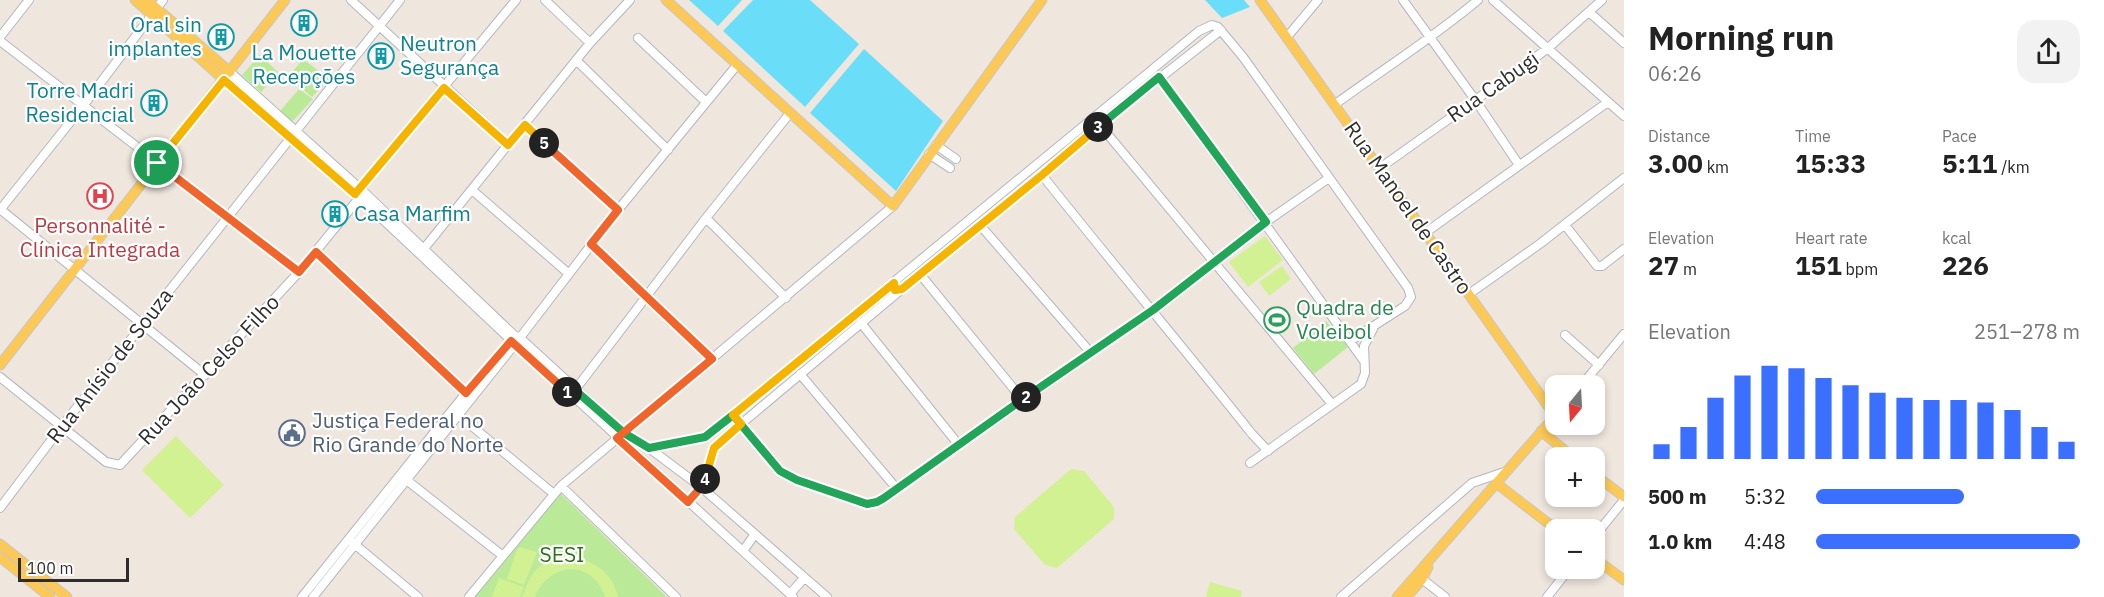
<!DOCTYPE html>
<meta charset="utf-8">
<style>
body{margin:0;font-family:"IBM Plex Sans",sans-serif;background:#f2f2f2;color:#222;height:100vh;display:flex;flex-direction:column;font-size:22px;white-space:nowrap}
*{box-sizing:border-box;margin:0}
p{font-size:20px;color:#767676}
.icon{flex:none;width:33px;height:33px;fill:none;stroke:currentColor;stroke-width:2;stroke-linecap:round;stroke-linejoin:round}
.map{position:relative;flex:1;overflow:hidden}
.side{display:flex;flex-direction:column;background:#fff;width:480px}
.side>*{flex:none}
.needle{width:39px;rotate:198deg}
.controls{position:absolute;left:1545px;top:375px;display:grid;gap:12px}
.controls a{display:grid;place-items:center;width:60px;height:60px;border-radius:12px;background:#fff;box-shadow:0 3px 9px #0003;font-size:30px}
.scale{position:absolute;left:18px;bottom:15px;width:111px;box-sizing:border-box;padding-left:6px;border:3px solid #2d2d2d;border-top:0;font-size:16px;line-height:21px;white-space:nowrap;color:#2d2d2d;-webkit-text-stroke:4px #fff;paint-order:stroke}
.pin{position:absolute;display:grid;place-items:center;width:51px;height:51px;color:#fff;margin:-26px;border:3px solid #fff;border-radius:50%;box-shadow:0 2px 6px #0007}
.km{position:absolute;width:30px;height:30px;margin:-15px;border-radius:50%;background:#222;color:#fff;font-size:16px;line-height:30px;text-align:center}
.round{display:grid;place-items:center;flex:none;width:63px;height:63px;border-radius:18px;background:#f2f2f2}
.headline{display:flex;align-items:center;justify-content:space-between;height:102px;padding:0 24px}
h1{font-size:33px;font-weight:700;line-height:45px}
.metrics{display:grid;grid-template-columns:repeat(3,1fr);gap:9px;height:102px;padding:6px 24px}
.metrics div{display:grid;align-content:center}
.metrics b{font-size:26px;font-weight:700}
.metrics small{font-size:16px;font-weight:400}
.metrics p{font-size:16px}
.chart{height:168px;padding:12px 24px}
.chart p{display:flex;justify-content:space-between}
.chart svg{width:100%;height:108px;margin-top:6px;stroke:#3b6fff;stroke-width:6}
ul{padding:0 24px;list-style:none;font-size:20px}
li{display:grid;grid-template-columns:96px 72px 1fr;align-items:center;height:45px}
li i{height:15px;border-radius:8px;background:#3b6fff}
main{display:flex;flex:1;min-height:0}
.map>svg:first-child{display:block}
.green{fill:#baea97}
.pitch{fill:#d1f192}
.water{fill:#6adef9}
.lines{fill:none;stroke-linecap:round;stroke-linejoin:round}
.minor-casing{stroke:#b2b6c1;stroke-width:10}
.major-casing{stroke:#c8c8c8;stroke-width:11}
.minor{stroke:#fff;stroke-width:8}
.major{stroke:#fcc856;stroke-width:9}
.split-1-casing{stroke:#fff;stroke-width:12}
.split-2-casing{stroke:#fff;stroke-width:12}
.split-3-casing{stroke:#fff;stroke-width:12}
.split-4-casing{stroke:#fff;stroke-width:12}
.split-5-casing{stroke:#fff;stroke-width:12}
.split-6-casing{stroke:#fff;stroke-width:12}
.split-1{stroke:#f0652b;stroke-width:8}
.split-2{stroke:#22a559;stroke-width:8}
.split-3{stroke:#22a559;stroke-width:8}
.split-4{stroke:#f5b400;stroke-width:8}
.split-5{stroke:#f0652b;stroke-width:8}
.split-6{stroke:#f5b400;stroke-width:8}
.labels{text-anchor:middle;stroke-width:4.5;stroke-linejoin:round;paint-order:stroke}
.culture-label{font-size:21px;fill:#0d838f;stroke:#fff;text-anchor:end}
.street-label{font-size:21px;fill:#2d2d2d;stroke:#fff}
.health-label{font-size:21px;fill:#be3a42;stroke:#fff}
.leisure-label{font-size:21px;fill:#27864d;stroke:#fff;text-anchor:start}
.service-label{font-size:21px;fill:#4e5e75;stroke:#fff;text-anchor:start}
.park-label{font-size:21px;fill:#2f7115;stroke:#fff}
</style>
<main>
<div class="map">
<svg width="1624" height="597" viewBox="0 0 1624 597">
<rect width="100%" height="100%" fill="#efe6de"/>
<path class="green" d="M260,55l19,18 -18,19 -19,-17z
M303,59l26,20 -17,18 -24,-20z
M299,89l14,10 -21,23 -12,-11z
M1326,321l22,26 -34,27 -21,-26z
M559,492l108,105h-194z"/>
<path class="pitch" d="M1265,236l18,24 -35,27 -19,-25z
M1282,266l9,13 -22,17 -10,-14z
M176,436l48,49 -34,33 -48,-48z
M1071,469l13,2 30,36v12l-57,49 -12,-3 -31,-36 1,-12z
M520,547l17,5 -13,33 -17,-6 10,-29z
M567,557c25,2 45,14 51,40h-13c-12,-38 -56,-36 -70,0h-13c10,-26 16,-36 45,-40z
M499,578l25,9 -4,10h-28z
M1210,582l32,9 -1,6h-35z"/>
<path class="water" d="M689,0h53l-24,26z
M753,0h57l49,44 -54,63 -82,-76z
M1205,0h39l6,7 -28,11z
M864,49l79,72 -47,70 -86,-78z"/>
<g class="lines">
<g class="minor-casing">
<path id="minor" d="M351,0l158,145
M545,0l45,43
M1403,0l73,101 43,64
M1493,0l131,116
M1589,12l35,31
M0,37l29,-37
M1287,37l31,-37
M638,38l68,64
M0,41l299,231
M576,60l92,90
M230,72l134,120 151,144 4,1 105,96 25,15 52,39 126,110
M1159,77l205,284
M224,80l136,118 151,142
M1334,105c48,-35 99,-67 144,-105
M525,125l93,85
M1100,125l232,279
M936,145l20,14
M929,154l21,14
M1380,168l167,-119 55,-49
M1042,175c69,87 141,172 210,259l16,17
M358,190l158,-190
M472,190l96,83
M0,209l205,166
M0,210l83,-104 80,-106
M706,218l80,80
M980,225l111,128
M1565,225l32,41h5l22,-17
M1425,233l183,-131
M591,244l121,115
M422,251l168,-208 40,-43
M317,252l153,144
M920,274l102,125
M1469,294l72,-51 83,-65
M861,323l97,121
M1565,335l34,30
M519,339l99,-129 119,-145
M516,344l277,253
M800,374l97,115
M0,377l106,85 14,3 179,-193 65,-80
M1581,386l43,-52
M572,394l134,-176 84,-105
M456,413l98,81
M733,415l47,56 17,9 62,22 8,2 10,-2 276,-192 113,-88 63,-44
M649,448l56,-11 494,-406 13,-6 6,2 25,30 165,231 3,9 -6,9 -55,35
M1250,463l111,-79 4,-11 -1,-27 9,-17
M404,478l99,78
M561,486l115,111
M688,502l13,-15 13,-39 27,-24 179,-150 122,-99 58,-50 121,-95
M0,508l62,-82 338,-426
M1594,537l30,-37
M352,542l66,55
M743,551l12,-17
M1417,575l28,22
M790,594l14,-16
M302,597l164,-204 45,-52
M313,597l202,-253
M469,597l92,-111 332,-280
M1341,597l131,-114 35,-12
M1547,597l23,-29"/>
</g>
<g class="major-casing">
<path id="major" d="M135,0l89,80
M147,0l83,72
M666,0l227,206 149,-206
M1260,0l295,416 -158,181
M0,365l285,-365
M1541,431l33,27
M1594,474l30,23
M1496,483l61,47
M0,544l67,53
M0,557l50,40
M1594,558l30,22
M1407,597l15,-18 6,-12"/>
</g>
<use href="#minor" class="minor"/>
<use href="#major" class="major"/>
</g>
<g class="lines">
<g class="split-1-casing">
<path id="split-1" d="M157,163l142,109 17,-20 150,141 45,-52 56,51"/>
</g>
<g class="split-2-casing">
<path id="split-2" d="M567,392l4,3 4,-5 49,43 25,15 56,-11 28,-22 47,56 17,9 70,24 10,-2 7,-4 142,-101"/>
</g>
<g class="split-3-casing">
<path id="split-3" d="M1026,397l127,-87 113,-88 -107,-145 -61,50"/>
</g>
<g class="split-4-casing">
<path id="split-4" d="M705,479l9,-31 27,-24 -8,-9 161,-132 1,7 7,-1 140,-114 56,-48"/>
</g>
<g class="split-5-casing">
<path id="split-5" d="M544,143l74,67 -27,34 121,115 -95,79 71,64 13,-15 4,-8"/>
</g>
<g class="split-6-casing">
<path id="split-6" d="M157,163l67,-83 131,114 89,-106 64,57 17,-20 19,18"/>
</g>
<use href="#split-1" class="split-1"/>
<use href="#split-2" class="split-2"/>
<use href="#split-3" class="split-3"/>
<use href="#split-4" class="split-4"/>
<use href="#split-5" class="split-5"/>
<use href="#split-6" class="split-6"/>
</g>
<defs>
<g id="building-ring" transform="scale(1.35)"><circle r="9.5" fill="#fff" stroke="#0f9aa8" stroke-width="1.5"/><path d="M-4-6H4V6H1V3H-1V6H-4ZM-2.5-4.3h1.7v1.8h-1.7ZM.8-4.3h1.7v1.8H.8ZM-2.5-1h1.7V.8h-1.7ZM.8-1h1.7V.8H.8Z" fill="#0f9aa8"/></g>
<g id="hospital-ring" transform="scale(1.35)"><circle r="9.5" fill="#fff" stroke="#e0444e" stroke-width="1.5"/><path d="M-5-5h3v3.5h4V-5h3V5h-3V1.5h-4V5h-3Z" fill="#e0444e"/></g>
<g id="stadium-ring" transform="scale(1.35)"><circle r="9.5" fill="#fff" stroke="#2e9e5b" stroke-width="1.5"/><path d="M0-5a6.5 5 0 1 0 0 10a6.5 5 0 1 0 0-10ZM-3.5-1.8h7v3.6h-7Z" fill="#2e9e5b"/></g>
<g id="civic-ring" transform="scale(1.35)"><circle r="9.5" fill="#fff" stroke="#5c6f8a" stroke-width="1.5"/><path d="M-.6-6.5H3V-4.5H.6V-3L4-1V1h2V6H-6V1h2V-1L-.6-3ZM-1.2 2.5V6h2.4V2.5Z" fill="#5c6f8a"/></g>
</defs>
<g fill-rule="evenodd">
<use href="#building-ring" x="304" y="23"/>
<use href="#building-ring" x="221" y="37"/>
<use href="#building-ring" x="381" y="56"/>
<use href="#building-ring" x="154" y="103"/>
<use href="#hospital-ring" x="100" y="196"/>
<use href="#building-ring" x="335" y="214"/>
<use href="#stadium-ring" x="1277" y="320"/>
<use href="#civic-ring" x="292" y="433"/>
</g>
<g class="labels">
<g class="culture-label">
<text x="202" y="32">Oral sin<tspan x="202" dy="24">implantes</tspan></text>
<text x="400" y="51" text-anchor="start">Neutron<tspan x="400" dy="24">Segurança</tspan></text>
<text x="304" y="60" text-anchor="middle">La Mouette<tspan x="304" dy="24">Recepções</tspan></text>
<text x="134" y="98">Torre Madri<tspan x="134" dy="24">Residencial</tspan></text>
<text x="354" y="221" text-anchor="start">Casa Marfim</text>
</g>
<g class="street-label">
<text transform="translate(1493 87) rotate(-35)" y="7">Rua Cabugi</text>
<text transform="translate(1408 208) rotate(55)" y="7">Rua Manoel de Castro</text>
<text transform="translate(110 366) rotate(-52)" y="7">Rua Anísio de Souza</text>
<text transform="translate(209 370) rotate(-47)" y="7">Rua João Celso Filho</text>
</g>
<g class="health-label">
<text x="100" y="233">Personnalité -<tspan x="100" dy="24">Clínica Integrada</tspan></text>
</g>
<g class="leisure-label">
<text x="1296" y="315">Quadra de<tspan x="1296" dy="24">Voleibol</tspan></text>
</g>
<g class="service-label">
<text x="312" y="428">Justiça Federal no<tspan x="312" dy="24">Rio Grande do Norte</tspan></text>
</g>
<g class="park-label">
<text x="562" y="562">SESI</text>
</g>
</g>
</svg>
<div class="controls">
<a><svg class="needle" viewBox="-14 -14 28 28"><path d="M0-13l5 13h-10z" fill="#e53935"/><path d="M0 13l5-13h-10z" fill="#767676"/></svg></a>
<a>+</a>
<a>−</a>
</div>
<div class="scale">100 m</div>
<div class="pin" style="left:157px;top:163px;background:#1e9e55"><svg class="icon" aria-label="arrive" viewBox="0 0 24 24"><path d="M6 21V4h12l-3 4 3 4H6"/></svg></div>
<b class="km" style="left:567px;top:392px">1</b>
<b class="km" style="left:1026px;top:397px">2</b>
<b class="km" style="left:1098px;top:127px">3</b>
<b class="km" style="left:705px;top:479px">4</b>
<b class="km" style="left:544px;top:143px">5</b>
</div>
<section class="side">
<div class="headline"><div><h1>Morning run</h1><p>06:26</p></div><a class="round"><svg class="icon" aria-label="share" viewBox="0 0 24 24"><path d="M12 15V3M7 8l5-5 5 5M5 13v7h14v-7"/></svg></a></div>
<div class="metrics">
<div><p>Distance</p><b>3.00<small> km</small></b></div>
<div><p>Time</p><b>15:33</b></div>
<div><p>Pace</p><b>5:11<small> /km</small></b></div>
</div>
<div class="metrics">
<div><p>Elevation</p><b>27<small> m</small></b></div>
<div><p>Heart rate</p><b>151<small> bpm</small></b></div>
<div><p>kcal</p><b>226</b></div>
</div>
<div class="chart"><p><span>Elevation</span>251–278 m</p>
<svg viewBox="0 0 160 44" preserveAspectRatio="none"><path d="M5 44V38M15 44V31M25 44V19M35 44V10M45 44V6M55 44V7M65 44V11M75 44V14M85 44V17M95 44V19M105 44V20M115 44V20M125 44V21M135 44V24M145 44V31M155 44V37"/></svg>
</div>
<ul>
<li><b>500 m</b>5:32<i style="width:56%"></i></li>
<li><b>1.0 km</b>4:48<i style="width:100%"></i></li>
</ul>
</section>
</main>
